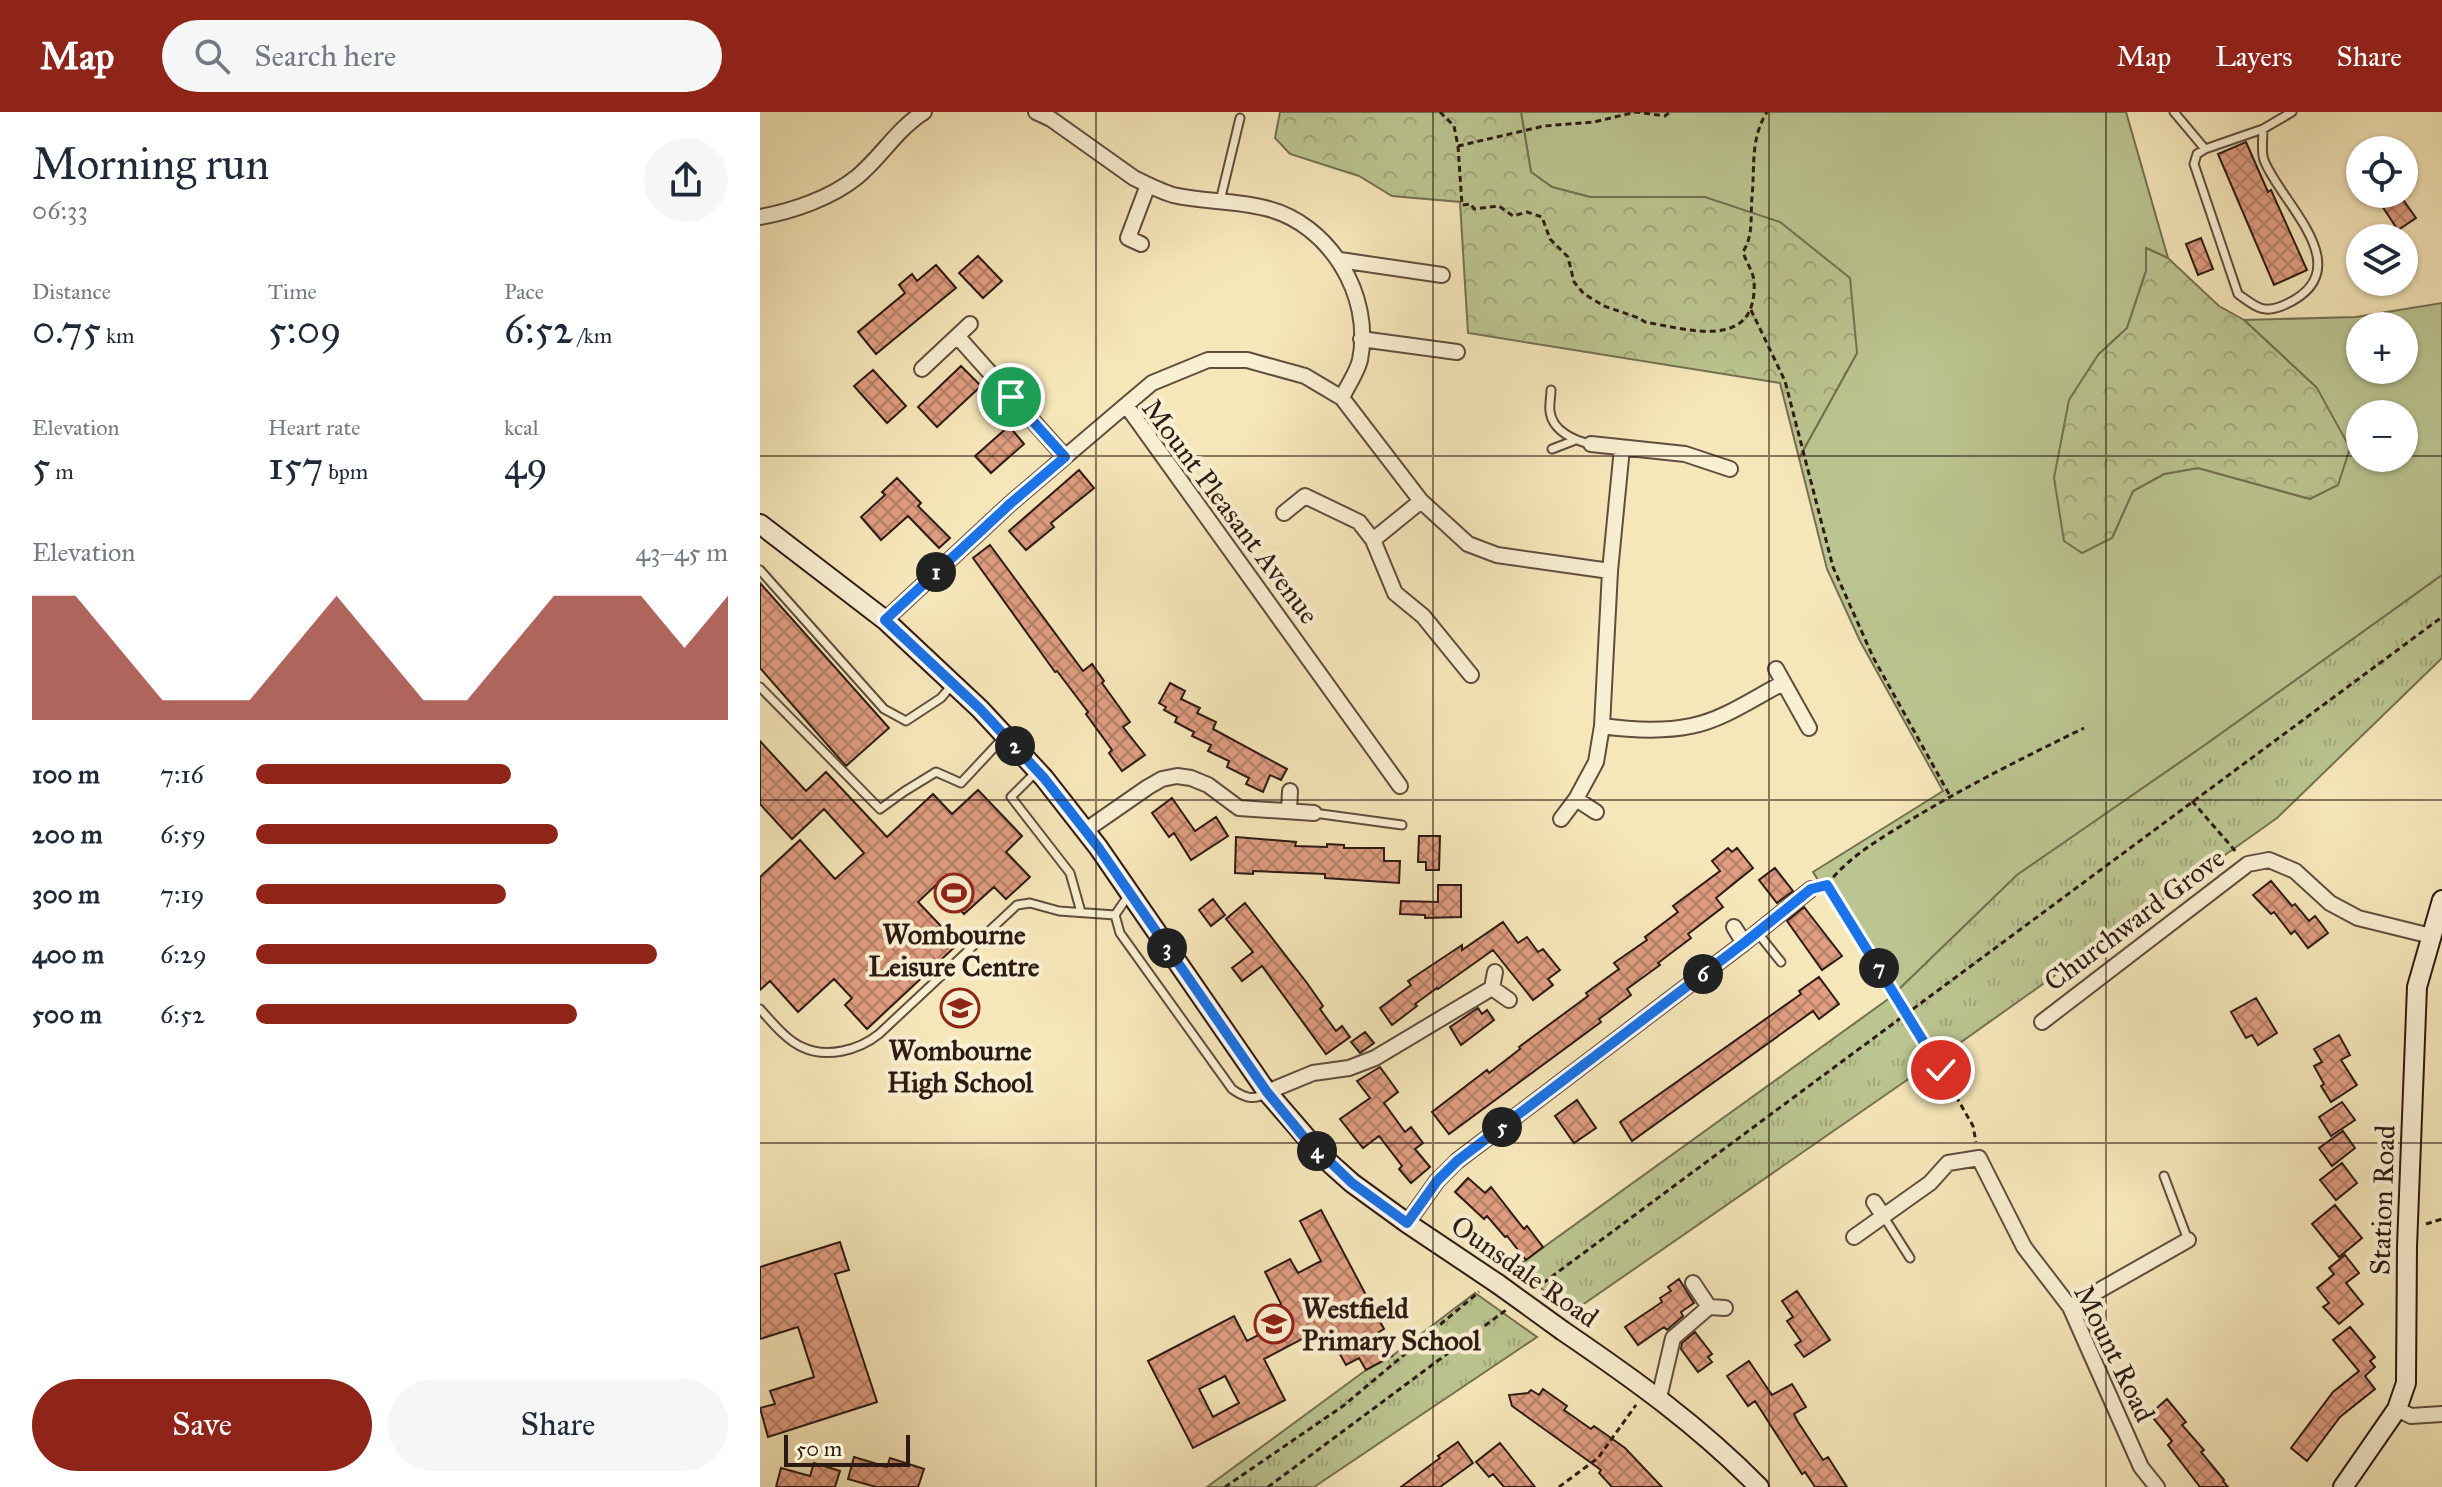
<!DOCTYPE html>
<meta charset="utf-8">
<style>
body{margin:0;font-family:"IM FELL Great Primer",serif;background:#f6f6f7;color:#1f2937;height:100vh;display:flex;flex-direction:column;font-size:30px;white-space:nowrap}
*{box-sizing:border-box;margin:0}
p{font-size:26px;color:#747a83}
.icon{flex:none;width:44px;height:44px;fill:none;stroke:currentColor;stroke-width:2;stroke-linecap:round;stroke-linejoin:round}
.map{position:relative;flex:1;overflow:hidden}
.sheet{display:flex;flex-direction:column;background:#fff;width:760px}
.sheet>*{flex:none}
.tools{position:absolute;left:1586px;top:24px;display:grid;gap:16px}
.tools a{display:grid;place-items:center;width:72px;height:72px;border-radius:50%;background:#fff;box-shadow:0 2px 6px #0004;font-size:40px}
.scale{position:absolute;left:24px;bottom:20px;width:126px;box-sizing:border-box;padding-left:8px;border:4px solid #2e1a14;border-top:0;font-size:22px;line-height:28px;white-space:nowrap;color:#2e1a14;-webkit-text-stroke:6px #f9efd2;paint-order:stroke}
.pin{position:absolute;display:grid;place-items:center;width:68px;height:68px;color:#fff;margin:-34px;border:4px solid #fff;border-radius:50%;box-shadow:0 2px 8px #0007}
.km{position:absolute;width:40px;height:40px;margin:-20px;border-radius:50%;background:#222;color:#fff;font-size:22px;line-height:40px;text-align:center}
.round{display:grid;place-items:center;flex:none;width:84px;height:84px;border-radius:42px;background:#f6f6f7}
.head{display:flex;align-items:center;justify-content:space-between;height:136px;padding:0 32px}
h1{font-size:44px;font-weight:600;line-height:60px}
.stats{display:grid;grid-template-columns:repeat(3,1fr);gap:12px;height:136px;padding:8px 32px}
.stats div{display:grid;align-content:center}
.stats b{font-size:40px;font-weight:600}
.stats small{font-size:22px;font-weight:400}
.stats p{font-size:22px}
.chart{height:224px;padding:16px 32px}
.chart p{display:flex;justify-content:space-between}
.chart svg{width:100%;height:144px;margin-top:8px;fill:#8f2418;opacity:.7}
.button{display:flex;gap:16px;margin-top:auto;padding:16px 32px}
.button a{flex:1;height:92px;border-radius:48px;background:#8f2418;color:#fff;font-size:32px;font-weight:600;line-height:92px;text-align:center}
.button a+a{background:#f6f6f7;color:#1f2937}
ul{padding:0 32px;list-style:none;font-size:26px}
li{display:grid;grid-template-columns:128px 96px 1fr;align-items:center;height:60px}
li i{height:20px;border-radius:10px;background:#8f2418}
header{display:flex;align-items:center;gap:48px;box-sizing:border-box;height:112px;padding:0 40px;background:#8f2418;color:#fff}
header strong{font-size:38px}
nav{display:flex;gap:44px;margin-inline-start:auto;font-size:28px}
.search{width:560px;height:72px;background:#f6f6f7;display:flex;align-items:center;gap:20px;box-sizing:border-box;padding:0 28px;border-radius:44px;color:#747a83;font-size:30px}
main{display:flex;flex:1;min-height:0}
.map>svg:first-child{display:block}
.grass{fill:#bbc591;stroke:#747052;stroke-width:2;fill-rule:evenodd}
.forest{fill:url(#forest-crowns);stroke:#747052;stroke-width:2}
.park{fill:url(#park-tufts);stroke:#747052;stroke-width:2}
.building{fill:url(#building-cross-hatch);stroke:#2e1a14;stroke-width:2;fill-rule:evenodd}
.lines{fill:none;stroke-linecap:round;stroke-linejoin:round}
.lane-casing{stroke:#604d3e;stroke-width:11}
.street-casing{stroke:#604d3e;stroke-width:18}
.secondary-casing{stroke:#2e1a14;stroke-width:22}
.path{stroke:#2e1a14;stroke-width:3;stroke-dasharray:6 4;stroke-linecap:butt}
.lane{stroke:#f9efd2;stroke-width:7}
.street{stroke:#f9efd2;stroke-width:14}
.secondary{stroke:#f9efd2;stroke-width:18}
.secondary-bridge-casing{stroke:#2e1a14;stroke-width:22;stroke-linecap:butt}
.path-bridge{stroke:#2e1a14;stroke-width:3;stroke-dasharray:6 4;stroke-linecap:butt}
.secondary-bridge{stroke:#f9efd2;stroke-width:18}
.route-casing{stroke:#fff;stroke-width:16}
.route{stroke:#1a73e8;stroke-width:10}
.grid{fill:none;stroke:#2e1a14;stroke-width:2;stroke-opacity:0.55}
.labels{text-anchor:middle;stroke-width:8;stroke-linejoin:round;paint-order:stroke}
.street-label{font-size:28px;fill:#2e1a14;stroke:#f9efd2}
.poi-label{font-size:28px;font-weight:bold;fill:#2e1a14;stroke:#f9efd2}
</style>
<header>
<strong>Map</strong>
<div class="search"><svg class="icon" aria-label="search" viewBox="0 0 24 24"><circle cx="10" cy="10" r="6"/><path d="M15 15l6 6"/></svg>Search here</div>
<nav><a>Map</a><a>Layers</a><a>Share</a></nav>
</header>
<main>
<section class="sheet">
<div class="head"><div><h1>Morning run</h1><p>06:33</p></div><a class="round"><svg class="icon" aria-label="share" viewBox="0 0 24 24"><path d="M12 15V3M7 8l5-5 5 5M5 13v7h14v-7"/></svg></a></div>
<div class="stats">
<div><p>Distance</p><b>0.75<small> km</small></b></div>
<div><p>Time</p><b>5:09</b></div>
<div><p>Pace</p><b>6:52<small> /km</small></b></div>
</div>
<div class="stats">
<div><p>Elevation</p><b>5<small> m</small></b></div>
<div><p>Heart rate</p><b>157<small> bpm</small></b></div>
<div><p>kcal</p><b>49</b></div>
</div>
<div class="chart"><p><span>Elevation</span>43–45 m</p>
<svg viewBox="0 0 160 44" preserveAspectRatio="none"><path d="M0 44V6L10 6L20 22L30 38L40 38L50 38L60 22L70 6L80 22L90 38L100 38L110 22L120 6L130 6L140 6L150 22L160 6V44z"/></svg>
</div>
<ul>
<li><b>100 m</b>7:16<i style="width:54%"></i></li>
<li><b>200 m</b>6:59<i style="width:64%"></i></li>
<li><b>300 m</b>7:19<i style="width:53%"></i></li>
<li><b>400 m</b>6:29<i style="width:85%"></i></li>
<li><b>500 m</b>6:52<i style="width:68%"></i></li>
</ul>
<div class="button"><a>Save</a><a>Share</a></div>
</section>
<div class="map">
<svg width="1682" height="1375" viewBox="0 0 1682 1375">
<defs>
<pattern id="forest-crowns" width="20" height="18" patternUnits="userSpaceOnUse" patternTransform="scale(2)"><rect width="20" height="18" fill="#bbc591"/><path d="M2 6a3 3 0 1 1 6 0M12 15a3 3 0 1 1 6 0" fill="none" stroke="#a1a97c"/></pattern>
<pattern id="park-tufts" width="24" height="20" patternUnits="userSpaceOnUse" patternTransform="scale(2)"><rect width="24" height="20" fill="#bbc591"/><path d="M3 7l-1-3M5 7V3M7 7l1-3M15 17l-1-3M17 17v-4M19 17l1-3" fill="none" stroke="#a1a97c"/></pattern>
<pattern id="building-cross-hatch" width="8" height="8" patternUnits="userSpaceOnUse" patternTransform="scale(2)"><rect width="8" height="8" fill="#df9d81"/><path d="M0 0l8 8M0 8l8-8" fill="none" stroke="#b57f68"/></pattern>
</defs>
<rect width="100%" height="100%" fill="#f6e7ba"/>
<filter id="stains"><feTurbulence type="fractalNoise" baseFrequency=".0025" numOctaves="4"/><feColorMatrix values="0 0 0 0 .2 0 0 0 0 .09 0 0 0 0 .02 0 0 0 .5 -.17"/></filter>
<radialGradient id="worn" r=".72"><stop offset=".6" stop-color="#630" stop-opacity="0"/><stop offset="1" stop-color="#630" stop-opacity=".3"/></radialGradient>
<path class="grass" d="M761,0h605l42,146 -22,-10v23l-19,57 -29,27 14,183 21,-47 31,-17 34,-6 112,31 7,-111 -73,-68 112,-3 86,-14v272l-237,170 -188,130 -126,122 -78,-125 130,-81 -83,-150 -33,-72 -28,-111 58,-105 -152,-156h-115l-38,-10 -21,-15zM1600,214h44v44h-44zM1600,302h44v44h-44z"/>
<path class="forest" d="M520,0h241l10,60 21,15 38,10h115l75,25 70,56 7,75 -58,105 -19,-75 -312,-50 -8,-131 -68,-6 -33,-20 -69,-22 -15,-16z
M1386,136l22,10 51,48 25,14 73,68 33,60 -12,37 -28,14 -112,-31 -34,6 -31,17 -21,47 -30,15 -18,-12 -10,-63 15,-78 29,-45 29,-27 19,-57z"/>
<path class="park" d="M1682,463v83l-165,160 -344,244 -358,248 -63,-40 379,-273 126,-122 188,-130z
M715,1181l62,44 -223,150h-107l159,-117 26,-14z"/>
<path class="building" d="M1486,30l22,50 3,-2 36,80 -33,15 -56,-131z
M1639,82l17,24 -18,12 -16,-24z
M1441,126l12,31 -15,6 -12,-31z
M218,144l24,25 -19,17 -24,-25z
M176,153l20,23 -80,66 -18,-22 47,-39 -6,-8 13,-11 5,7z
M201,254l20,20 -44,41 -19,-20z
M113,258l33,36 -19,17 -33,-37z
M249,314l15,18 -33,29 -16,-17z
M319,358l15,18 -43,35 3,4 -28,23 -17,-19z
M137,366l24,25 -3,3 32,32 -11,10 -31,-32 -27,24 -20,-23 24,-22 -3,-3z
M230,433l93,126 9,-7 12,17 -2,2 28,39 -7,5 22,28 -23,16 -13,-18 3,-3 -26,-36 2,-2 -31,-41 -2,1 -82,-114z
M0,471l129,145 -43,38 -86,-98z
M410,571l15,8 -4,8 19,9 -3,5 19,9 -3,7 74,40 -6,11 -11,-5 -7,17 -17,-8 3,-6 -22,-11 2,-6 -21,-10 3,-6 -19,-9 2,-4 -19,-10 2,-5 -13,-7 2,-3 -7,-4z
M0,629l46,50 20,-19 61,65 46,-43 19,20 26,-24 44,46 -16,16 24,25 -24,22 -12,-12 -30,27 -27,-30 -19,18 40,42 -91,85 -22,-24 7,-7 -18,-19 -36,33 -28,-31 -10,9v-113l40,-37 35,39 29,-26 -40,-44 -32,30 -32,-35z
M412,686l23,33 21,-14 12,19 -37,24 -17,-27 -5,4 -17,-24z
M659,724h21l-1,34h-13v-8h-8z
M476,725l60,5 -1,4 32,1v-3l17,1v3h40v13h16l-1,22 -74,-5v-4l-72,-3v3l-18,-1z
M968,736l4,4 5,-4 16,20 -37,30 7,9 -35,27 3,4 -33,25 2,2 -33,24 4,6 -32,24 2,3 -152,112 -17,-22 55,-42 2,3 31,-24 -1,-2 69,-51 -2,-3 33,-24 -5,-6 33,-23 -2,-3 33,-25 -5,-6 47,-35 -8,-10z
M1015,756l18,23 -16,12 -18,-23z
M1511,769l21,25 3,-2 14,17 6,-5 13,17 -20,15 -13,-17 -4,3 -17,-22 -3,2 -18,-19z
M678,773h23v32l-36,1v-3l-25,-1 1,-13 37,1z
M453,787l12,16 -14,11 -12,-16z
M485,791l62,80 16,23 -3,3 16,22 6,-5 8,11 -24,17 -64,-88 -20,15 -10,-13 21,-16 -27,-33z
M1044,795l38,49 -20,14 -35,-49z
M743,810l15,21 9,-6 11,15 5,-3 17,21 -12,9 5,6 -20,15 -40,-50 -55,39 -1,-1 -22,16 2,2 -25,19 -12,-17 31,-23 -3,-4 54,-36v5z
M1059,865l20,27 -20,15 -6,-8 -181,130 -12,-19 181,-128 -2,-3z
M1496,886l21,35 -19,12 -6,-10 -6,3 -15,-26z
M718,896l4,6 5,-4 7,10 -33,25 -11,-18z
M605,920l9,11 -14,10 -9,-11z
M1579,923l11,20 -9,5 16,25 -26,17 -10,-16 3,-2 -10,-18 8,-4 -8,-13z
M620,955l18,25 -14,11 21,29 6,-5 12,16 -8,6 15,18 -19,16 -12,-14 3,-3 -23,-30 -16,12 -23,-29 30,-21 -13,-17z
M817,988l19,28 -22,15 -19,-27z
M1582,990l13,18 -24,16 -12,-19z
M1583,1019l12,17 -23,18 -13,-18z
M1582,1051l15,20 -21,17 -16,-20z
M708,1066l17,15 6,-6 33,42 3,-3 16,21 -17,13 -19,-24 -2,1 -18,-21 -3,3 -29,-27z
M1575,1093l27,33 -23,19 -27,-33z
M561,1098l63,119 -5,3 13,24 -26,14 -7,-12 -13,7 -10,-18 -8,4 -11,-20 -53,28 21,41 -92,48 -45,-87 86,-45 13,25 25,-13 -8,-15 17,-9 -16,-32 25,-13 8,14 23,-12 -21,-40zM465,1264l14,27 -26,14 -14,-28z
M80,1130l9,28 -14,4 42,128 -109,35 -8,-29 15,-4 -5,-13 44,-14 -16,-50 -38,12v-72z
M1585,1143l14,18 -13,10 17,21 -24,20 -16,-17 6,-4 -12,-15 17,-14 -5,-6z
M919,1167l15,24 -13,9 2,4 -16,14 -3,-3 -26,18 -13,-18 37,-25 -2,-4 11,-7 -3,-4z
M1037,1179l33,49 -26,17 -9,-12 6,-4 -14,-20 6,-4 -11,-16z
M1590,1215l25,30 -5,4 5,6 -10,9 10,13 -35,28 -33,44 -16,-13 42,-56 26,-21 -26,-31z
M935,1220l17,22 -4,3 4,5 -14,10 -17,-23 1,-6z
M989,1249l23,34 20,-11 14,23 -12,7 4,8 25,38 5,-3 19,30h-32l-10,-15 -3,2 -47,-73 -7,5 -21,-30z
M783,1277l24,17 -3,4 27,19 3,-3 31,22 37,39h-50l-13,-14 2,-3 -89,-64 -3,-11 19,-2 3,-3 8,5z
M1407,1287l19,23 -4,3 22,25 -3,2 23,28 -1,1 5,6h-28l-32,-42 4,-4 -22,-27z
M698,1330l15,21 -33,24h-39l39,-29 -2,-2z
M740,1331l23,29 12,15h-31l-11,-13 -4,3 -13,-15z
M94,1345l33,10 3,-9 34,11 -6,18h-42l-28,-8z
M54,1351l26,8 -5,16h-59l5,-19 29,8z"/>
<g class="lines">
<g class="lane-casing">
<path id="lane" d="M1414,0l31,37
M1503,17c0,10 -2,23 1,31 16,43 101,111 18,146 -20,8 -27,0 -44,-12l-44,-130 3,-10 8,-5z
M1503,17l29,-17
M460,89l20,-83
M791,278c0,7 -2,15 -1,21 2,20 25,30 41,33
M792,337l21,-8
M0,458l124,139 22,12 35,-23 11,-13
M0,575l120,122 25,-18 31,-19 25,11 43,-46
M276,660l-25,25 59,76 11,39
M554,701l88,12
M368,784l-13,19 5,18 112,156c11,8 21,12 33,5
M997,820l24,30
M0,897c12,13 26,31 42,38 25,12 57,3 77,-13l138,-129 13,-2 29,8 56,4
M1404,1064l24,64
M1124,1105l26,41"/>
</g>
<g class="street-casing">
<path id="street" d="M276,0l15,7 83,59c12,6 26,13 39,17 30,7 62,5 92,13 64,15 108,87 95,152 -3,13 -13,26 -18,38
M0,105c33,-6 71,-19 97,-40 24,-20 41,-49 67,-65
M381,132l-13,-6 20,-53
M580,148l102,15
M198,225l107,120
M601,227l96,13
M162,257l48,-45
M366,293l26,-22 56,-23h39l58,16 37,22 79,103 47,43 29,11 113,16
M831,332l94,10 45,15
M524,401l21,-17 54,26 14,18 22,53 28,23 48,59
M613,428l48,-39
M125,508l126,-117 115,-98 274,381
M1016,557l33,59
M842,614c29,4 60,6 89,0 32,-6 63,-28 92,-43
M816,687l20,13
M529,698l1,-19
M801,707l15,-20 20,-37 6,-36 8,-155 12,-123
M326,718l62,-43 14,-8 15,-3 14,2 17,7 31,23 75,5
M974,815l10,16
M735,860l-3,16 17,12
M1282,910l206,-158 21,-4 26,11 35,32 28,15 73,18
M507,980l46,-19 36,-5 26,-10 117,-70
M1114,1090l10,15
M647,1111l30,-42 20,-20 287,-218 67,-54
M1094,1125l76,-54 18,-20 31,-5 45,89 46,60 71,160 16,20
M933,1171l16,24 16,1
M1310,1195l118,-67
M899,1286l14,-60 36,-31
M1637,1297l14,7 31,-2"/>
</g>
<g class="secondary-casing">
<path id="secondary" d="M0,412l125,96 95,89 64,69 54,69 169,245 57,66 28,25 55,40 91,61
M803,1219c72,49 135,94 196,156
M1583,1375l54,-78 9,-26 1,-136 10,-260 25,-87"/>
</g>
<path class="path" d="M680,0l14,14 4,20 86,-20 50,-4 42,-10 29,4 5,-4
M698,34l4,59 9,-1 3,5 25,-3 14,10 14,-4 15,5 8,22 18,18 6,25 10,12 20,12 35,12 6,4c45,8 113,29 109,-41 -1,-10 -8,-19 -11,-29 11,-18 7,-35 9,-55 3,-30 -2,-58 15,-85
M991,198l34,71 48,186 40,90 77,139
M1432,689l45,52
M1067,773c19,-26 51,-45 77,-61 58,-36 119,-66 180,-96
M1068,774l65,106
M1181,958l32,56 3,16
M1666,1112l16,-5
M775,1177l907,-672
M465,1375l118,-81 136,-114
M508,1375l238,-177
M799,1375l39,-29 38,-53"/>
<use href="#lane" class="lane"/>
<use href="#street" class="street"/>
<use href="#secondary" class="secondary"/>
<g class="secondary-bridge-casing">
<path id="secondary-bridge" d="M738,1172l65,47"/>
</g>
<path class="path-bridge" d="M1133,880l48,78"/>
<use href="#secondary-bridge" class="secondary-bridge"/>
</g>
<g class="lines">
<g class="route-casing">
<path id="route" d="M251,285l54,60 -54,46 -126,117 95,89 64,69 54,69 169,245 36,44 49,47 55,40 30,-42 20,-20 287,-218 67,-54 16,-4 114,185"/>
</g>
<use href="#route" class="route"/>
</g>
<path class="grid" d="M336,0v1375M673,0v1375M1009,0v1375M1346,0v1375M0,344h1600M1644,344h38M0,688h1682M0,1031h1682"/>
<defs>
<g id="stadium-ring" transform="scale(2)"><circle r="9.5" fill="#f9efd2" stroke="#8f2418" stroke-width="1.5"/><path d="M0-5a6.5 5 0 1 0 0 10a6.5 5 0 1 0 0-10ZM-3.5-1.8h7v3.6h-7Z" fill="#8f2418"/></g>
<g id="school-ring" transform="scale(2)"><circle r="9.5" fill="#f9efd2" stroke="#8f2418" stroke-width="1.5"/><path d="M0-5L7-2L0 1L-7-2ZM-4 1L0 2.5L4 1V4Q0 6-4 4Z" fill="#8f2418"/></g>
</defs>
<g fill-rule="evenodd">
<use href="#stadium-ring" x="194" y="781"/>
<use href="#school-ring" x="200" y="896"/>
<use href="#school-ring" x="514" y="1212"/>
</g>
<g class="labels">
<g class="street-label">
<text transform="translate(471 399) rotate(53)" y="10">Mount Pleasant Avenue</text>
<text transform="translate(1374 807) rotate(-37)" y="10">Churchward Grove</text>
<text transform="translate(1622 1088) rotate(-88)" y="10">Station Road</text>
<text transform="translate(765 1159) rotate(35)" y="10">Ounsdale Road</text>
<text transform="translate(1355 1241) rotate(64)" y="10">Mount Road</text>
</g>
<g class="poi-label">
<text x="194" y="832">Wombourne<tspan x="194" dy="32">Leisure Centre</tspan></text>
<text x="200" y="948">Wombourne<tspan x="200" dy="32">High School</tspan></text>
<text x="542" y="1206" text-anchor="start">Westfield<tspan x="542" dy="32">Primary School</tspan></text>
</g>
</g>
<rect width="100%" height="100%" filter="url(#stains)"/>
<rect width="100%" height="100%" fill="url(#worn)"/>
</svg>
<div class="tools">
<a><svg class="icon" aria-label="locate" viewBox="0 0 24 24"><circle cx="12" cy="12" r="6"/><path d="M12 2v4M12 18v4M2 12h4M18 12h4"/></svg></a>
<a><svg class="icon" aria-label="layers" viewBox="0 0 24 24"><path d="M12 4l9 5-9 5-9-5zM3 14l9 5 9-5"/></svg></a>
<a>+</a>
<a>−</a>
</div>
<div class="scale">50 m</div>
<div class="pin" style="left:251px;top:285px;background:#1e9e55"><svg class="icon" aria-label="arrive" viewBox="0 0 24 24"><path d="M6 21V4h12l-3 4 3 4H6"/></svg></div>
<div class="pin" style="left:1181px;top:958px;background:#d93025"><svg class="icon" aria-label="check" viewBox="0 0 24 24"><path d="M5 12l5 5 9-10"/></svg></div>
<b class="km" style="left:176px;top:460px">1</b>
<b class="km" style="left:255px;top:634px">2</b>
<b class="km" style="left:407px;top:836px">3</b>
<b class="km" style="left:557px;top:1039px">4</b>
<b class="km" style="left:742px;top:1015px">5</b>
<b class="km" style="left:943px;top:862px">6</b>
<b class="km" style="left:1119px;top:856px">7</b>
</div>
</main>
